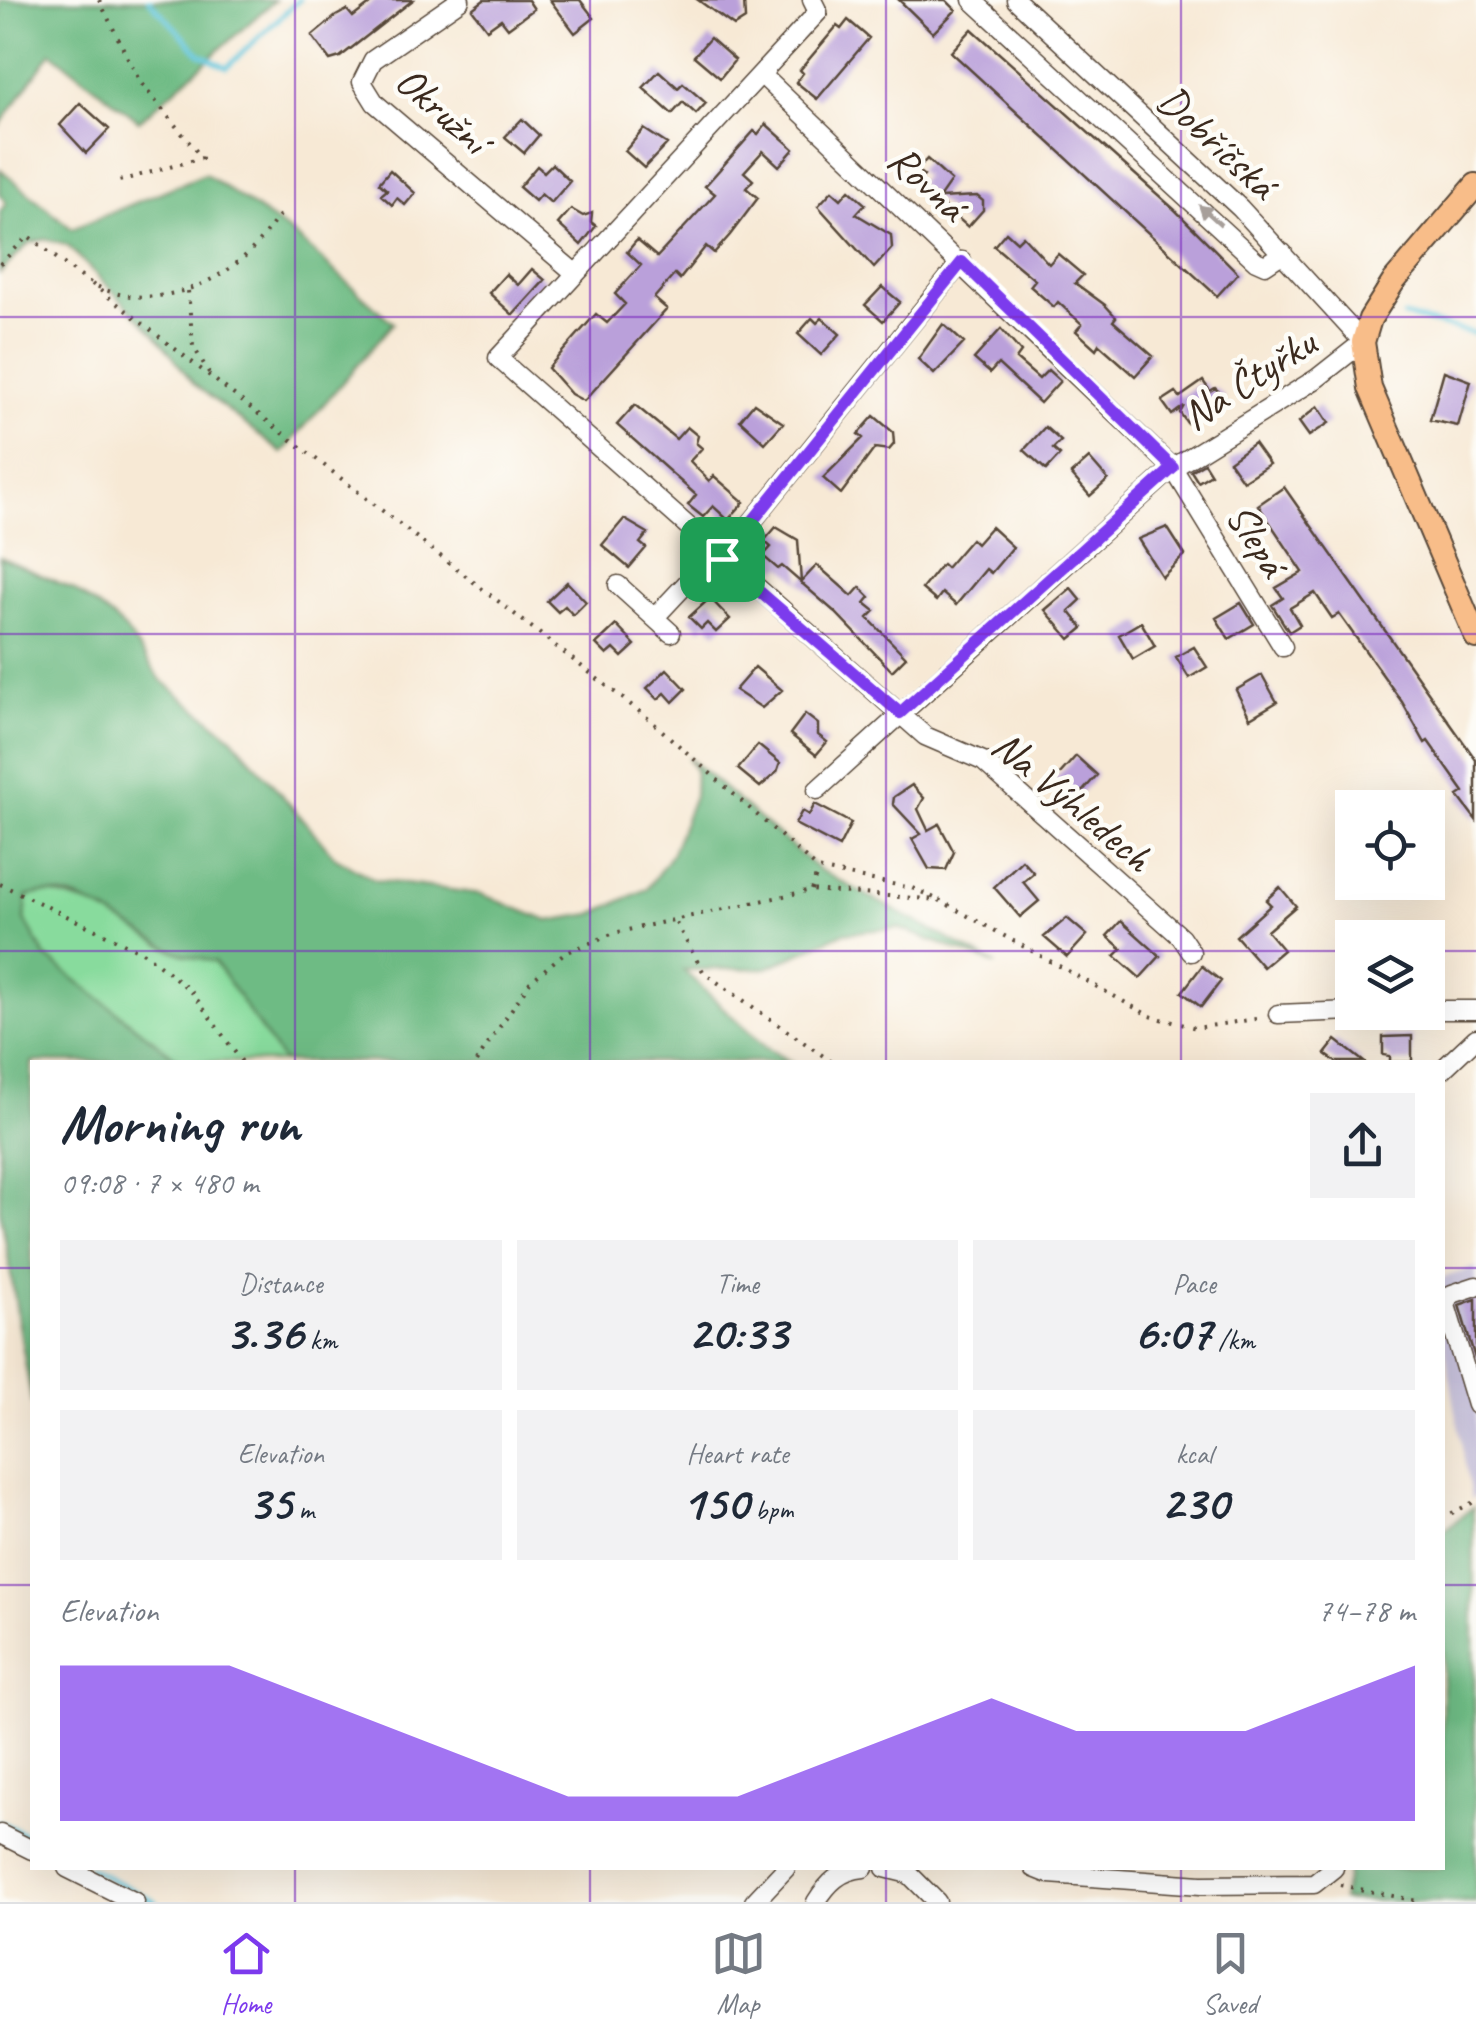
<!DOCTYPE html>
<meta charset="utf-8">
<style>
body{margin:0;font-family:Caveat,sans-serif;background:#f2f2f3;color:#1f2937;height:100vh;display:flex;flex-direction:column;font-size:38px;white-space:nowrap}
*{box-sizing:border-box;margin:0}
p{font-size:32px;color:#747a83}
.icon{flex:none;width:55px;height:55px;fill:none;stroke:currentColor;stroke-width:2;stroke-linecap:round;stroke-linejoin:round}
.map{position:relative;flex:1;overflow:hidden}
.side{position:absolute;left:30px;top:1060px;width:1415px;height:810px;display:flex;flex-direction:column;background:#fff;border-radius:0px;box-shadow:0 10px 40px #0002}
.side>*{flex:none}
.controls{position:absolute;left:1335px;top:790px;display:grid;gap:20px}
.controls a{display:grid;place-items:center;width:110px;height:110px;border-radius:0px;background:#fff;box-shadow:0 10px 40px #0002;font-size:50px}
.pin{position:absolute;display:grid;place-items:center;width:85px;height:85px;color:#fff;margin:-42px;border-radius:20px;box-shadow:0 5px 15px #0006}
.round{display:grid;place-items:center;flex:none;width:105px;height:105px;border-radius:0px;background:#f2f2f3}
.head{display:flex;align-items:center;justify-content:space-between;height:170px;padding:0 30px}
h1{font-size:55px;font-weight:700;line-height:75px}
.metrics{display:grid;grid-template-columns:repeat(3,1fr);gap:15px;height:170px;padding:10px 30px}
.metrics div{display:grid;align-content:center;border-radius:0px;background:#f2f2f3;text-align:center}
.metrics b{font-size:50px;font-weight:700}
.metrics small{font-size:28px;font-weight:400}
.metrics p{font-size:28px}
.chart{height:280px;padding:20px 30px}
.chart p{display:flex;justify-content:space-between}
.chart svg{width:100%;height:180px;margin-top:10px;fill:#7c3aed;opacity:.7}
.tab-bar{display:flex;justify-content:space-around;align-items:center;height:140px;border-top:2px solid #e0e1e3;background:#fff;font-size:28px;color:#747a83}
.tab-bar a{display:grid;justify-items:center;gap:5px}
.tab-bar .on{color:#7c3aed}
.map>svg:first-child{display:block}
.industrial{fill:#c6c0da}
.green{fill:#88db9d;stroke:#62825e;stroke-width:2.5}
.forest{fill:#6ebb84;stroke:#547251;stroke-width:2.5}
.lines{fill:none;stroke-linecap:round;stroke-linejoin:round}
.stream{stroke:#5ec5db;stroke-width:5}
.building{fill:#baa0da}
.minor-casing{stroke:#574739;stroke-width:21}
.major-casing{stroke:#574739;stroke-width:26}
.path{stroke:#574739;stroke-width:4;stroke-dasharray:2.5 8;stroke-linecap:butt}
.minor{stroke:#fff;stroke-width:18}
.major{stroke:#f8bd89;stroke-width:22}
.oneway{fill:#a79f9a}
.route-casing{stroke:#fff;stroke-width:20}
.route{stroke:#7c3aed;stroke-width:12}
.grid{fill:none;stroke:#7b2cbf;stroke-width:2.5;stroke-opacity:0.55}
.labels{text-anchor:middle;stroke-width:9;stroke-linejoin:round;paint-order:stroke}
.street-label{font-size:42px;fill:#3b2a1e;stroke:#fdfcf7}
</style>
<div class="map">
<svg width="1476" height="1902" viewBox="0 0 1476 1902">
<rect width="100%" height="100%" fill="#fdfcf7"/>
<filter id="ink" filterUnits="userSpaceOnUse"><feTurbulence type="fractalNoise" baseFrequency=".01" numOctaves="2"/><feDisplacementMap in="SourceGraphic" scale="20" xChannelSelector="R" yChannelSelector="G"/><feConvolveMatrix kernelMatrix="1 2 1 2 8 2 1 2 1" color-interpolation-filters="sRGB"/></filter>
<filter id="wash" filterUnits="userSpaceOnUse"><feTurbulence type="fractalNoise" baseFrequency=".0048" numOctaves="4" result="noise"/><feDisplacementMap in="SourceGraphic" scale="40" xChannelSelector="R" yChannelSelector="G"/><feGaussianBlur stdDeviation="2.25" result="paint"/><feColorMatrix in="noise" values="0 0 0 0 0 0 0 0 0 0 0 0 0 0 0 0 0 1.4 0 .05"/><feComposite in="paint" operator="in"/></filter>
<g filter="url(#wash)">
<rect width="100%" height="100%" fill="#f7e9d5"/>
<path class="industrial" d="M1476,1267v229l-5,3 -28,-162 -1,-59z"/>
<path class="green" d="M43,891l49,14 91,49 32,8 68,100h-102l-136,-106 -20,-36 2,-23z"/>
<path class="forest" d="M0,0h275l-136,121 -88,-69 -51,73z
M0,169l72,60 133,-55 88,60 100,89 -111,130 -88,-69 -38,-49 -88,-89 -22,-7 -17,4 -29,30v-61l6,-9 -6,-9z
M0,557l73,32 36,26 16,14 36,51 71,57 104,121 39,22 106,14 67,27 44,-7 55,-25 24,-34 23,-59 1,-26 -7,-12 130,111 179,96 -99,-37 -55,5 -76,35 -84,2 82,77 26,15h-508l-68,-100c-10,-3 -21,-4 -30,-7 -46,-15 -109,-78 -158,-58l-2,23 20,36 136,106h-149v342l-32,-196z
M1473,1507l3,395 -134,-2 6,-32h94l1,-337z"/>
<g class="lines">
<path class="stream" d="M149,0l51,54 27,13 72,-67
M1404,316l72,18
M0,1822l32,16
M89,1868l67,34"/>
</g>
<g id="blocks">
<path class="building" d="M375,0h38l-73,57 -10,3 -18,-24 24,-20 11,-6 6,7z
M484,0h44l6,9 -26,19 -7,-9 -14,10 -15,-20z
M550,0h30l14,18 -19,15z
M698,0h46l1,19 -11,7z
M899,0h47l10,10 -23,23z
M848,20l21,18 -52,61 -21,-17 7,-9 -3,-3 37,-44 4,3z
M972,29l203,181 63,63 -21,23 -266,-244z
M710,38l25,22 -15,18 -26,-22z
M659,71l19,17 5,-5 23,20 -10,11 -13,-12 -11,12 -29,-26z
M80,103l29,26 -23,24 -26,-28z
M522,119l17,16 -15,18 -19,-16z
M766,124l28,25 -15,17 -16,-15 -19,21 9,8 -7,8 12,10 -28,37 -16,18 -8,-7 -26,33 -5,-5 -21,24 13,11 -83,92 -13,-7 -23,-26 48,-54 11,9 18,-19 -10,-10 26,-29 -14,-13 10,-12 20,17 58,-63 -10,-8 49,-55 4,3z
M644,129l23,15 -23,24 -19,-17z
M927,159l24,22 -12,17 38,-2 6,5v9l-15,17 -50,-44 6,-7 -7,-6z
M552,164l18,17 -19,22 -10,-9 -6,7 -16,-14 18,-21 7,6z
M390,170l25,23 -10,12 -8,-7 -5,7 -11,-10 6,-5 -8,-7z
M849,190l16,14 -9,10 35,21 1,13 -18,20 -56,-62 14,-15 9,8z
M571,209l12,7 9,-3 -1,9 5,4 -15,19 -23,-21z
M1006,232l11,10 6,-6 26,28 9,-10 25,21 -8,8 30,22 11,12 -3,4 40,35 -18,20 -36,-32 -3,5 -20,-18 6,-7 -24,-22 -4,5 -24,-21 5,-6 -41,-34z
M532,269l13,11 -32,35 -24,-22 17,-19 12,11z
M882,287l18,15 -17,19 -18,-16z
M812,318l5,5 5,-5 18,16 -19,21 -23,-21z
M943,324l21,19 -30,31 -16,-15z
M1001,329l20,23 -5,7 23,20 9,-9 12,11 -20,22 -42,-39 -8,9 -16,-14z
M1444,371l27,10 -13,45 -28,-6z
M1203,381l7,10 5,-3 10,9 -38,26 -7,-10 4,-7 -12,9 -10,-14 14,-9 4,5z
M754,403l29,20 -18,20 -25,-23z
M635,405l41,34 11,-12 11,9 -2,7 6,5 -12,13 19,20 5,-5 30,26 -16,18 -15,-14 -10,11 -15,-12 8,-10 -79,-70z
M1318,406l11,17 -20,13 -10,-14z
M874,416l19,16 1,12 -5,6 -14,-2 -34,46 -18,-16 40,-40 -5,-4z
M1045,427l16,14 -8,8 7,6 -14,15 -22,-20z
M1254,443l15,21 -26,17 -14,-20z
M1089,458l19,22 -18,16 -19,-22z
M1204,463l7,11 -13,8 -7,-11z
M1284,487l192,273v60l-18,-24 6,-4 -36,-51 -3,2 -23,-41 -63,-88 -7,4 -17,-25 -25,15 10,17 -11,7 -17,-27 11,-7 -7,-10 27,-16 -45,-67z
M624,519l24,14 -8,10 6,5 -17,20 -27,-23z
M776,527l22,13 3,42 16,-17 35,31 8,-9 10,10 -5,6 10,8 -7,7 38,39 -14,14 -56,-58 -54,-47 -4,3 -15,-13 8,-9 -7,-6z
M991,527l22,20 -22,26 -5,-4 -30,36 -14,-12 -6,8 -14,-12 20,-25 4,4 25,-29 5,5z
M1167,527l18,28 -23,22 -24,-38z
M567,582l19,20 -13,13 -8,-9 -7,6 -11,-11z
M1071,588l10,12 -12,11 14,17 -13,11 -25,-29z
M710,598l20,21 -14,13 -9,-9 -6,6 -12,-12z
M1241,603l13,21 -25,15 -13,-21z
M1141,622l14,24 -22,13 -14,-24z
M616,625l19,20 -13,12 -8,-8 -7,6 -11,-11z
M1194,647l13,20 -18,11 -13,-21z
M755,667l27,23 -20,18 -27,-18z
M667,669l19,20 -13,13 -8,-9 -7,6 -11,-11z
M1262,675l15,27 -27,16 -14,-28z
M805,714l13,10v11l9,7 -11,13 -26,-21z
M758,745l22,18 -3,9 -17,15 -22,-18z
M1076,756l21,19 -25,28 -21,-19z
M912,785l12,13 -6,11 10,21 11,-6 15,28 -8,18 -17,-1 -17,-30 9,-5 -28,-30 1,-7z
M815,804l36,19 -12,24 -44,-23 7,-13 7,4z
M1022,860l12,13 -11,9 16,19 -19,16 -26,-30z
M1280,887l16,19 -29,25 16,19 -20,17 -27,-31 35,-31 -5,-5z
M1067,918l20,17 -20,22 -23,-20z
M1121,921l39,35 -20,22 -25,-22 7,-7 -15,-13z
M1202,966l19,15 -20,26 -19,-15z
M1412,1036v26h-22v-6l-7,-1v-18z
M1336,1040l28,22h-28l-11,-8z
M1476,1299v59h-1l-16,-53z"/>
</g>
</g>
<g filter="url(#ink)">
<use href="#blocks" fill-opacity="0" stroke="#574739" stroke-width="2.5"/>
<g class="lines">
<g class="minor-casing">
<path id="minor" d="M460,0l-87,60 -11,22 13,21 200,170
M812,0l6,12 -320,346 427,378 58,25 198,176 10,15
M972,0l284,261 9,4 18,-12
M763,76l410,392 110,179
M618,585l53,48
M655,617l47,-50 20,-8 240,-298
M817,790l356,-322 143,-89 47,-37 -123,-134 -224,-208
M1428,1010h48
M1278,1014l74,-3
M1442,1070l34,-32
M1476,1286l-24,8 -7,8 31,103
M0,1834l32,16
M67,1868l68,34
M885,1868l24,6 28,28
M1034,1868l15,6 152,11 113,-1 20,-16
M754,1902l32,-34
M816,1902c12,-19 24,-32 48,-34"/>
</g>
<g class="major-casing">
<path id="major" d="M1476,185l-82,96 -24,38 -7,23 7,46 106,249"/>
</g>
<path class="path" d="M99,0l41,82 62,76 -90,25
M0,264l28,-28c21,15 41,34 63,47 46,27 107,11 147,-21 17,-13 32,-35 46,-52
M92,284l557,435 169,150 94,19 27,12
M188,291l5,55 18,30
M0,884l146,70 45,37 51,71
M811,890l7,-19
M676,923l28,50 128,89
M476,1062l54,-80 33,-28 51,-21 197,-43 128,10 211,116 46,12 66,-10
M1442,1518l34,-17
M1340,1885l82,17"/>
<use href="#minor" class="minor"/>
<use href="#major" class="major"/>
</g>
<defs><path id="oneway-solid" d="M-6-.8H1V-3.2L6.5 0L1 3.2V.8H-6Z" transform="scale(2.5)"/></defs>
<use class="oneway" href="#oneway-solid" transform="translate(1210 215) rotate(-138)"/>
</g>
<g class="lines" filter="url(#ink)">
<g class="route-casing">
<path id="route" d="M962,262l211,206 -273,245 -178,-154z"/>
</g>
<use href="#route" class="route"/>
</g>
<path class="grid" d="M295,0v1062M590,0v1062M886,0v1062M1181,0v1062M0,317h1476M0,634h1476M0,951h1352M1428,951h48M0,1268h32M1442,1268h34M0,1585h32M1442,1585h34M295,1868v34M590,1868v34M886,1868v34M1181,1868v34"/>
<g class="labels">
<g class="street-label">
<text transform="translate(443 109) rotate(42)" y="15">Okružní</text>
<text transform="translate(1218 141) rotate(43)" y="15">Dobříčská</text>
<text transform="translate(928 182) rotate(43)" y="15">Rovná</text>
<text transform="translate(1248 378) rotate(-33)" y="15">Na Čtyřku</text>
<text transform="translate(1258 539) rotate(58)" y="15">Slepá</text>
<text transform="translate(1073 800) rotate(40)" y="15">Na Výhledech</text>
</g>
</g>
</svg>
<div class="controls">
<a><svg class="icon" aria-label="locate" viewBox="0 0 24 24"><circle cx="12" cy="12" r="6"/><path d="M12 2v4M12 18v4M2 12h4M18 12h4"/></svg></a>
<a><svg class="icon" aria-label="layers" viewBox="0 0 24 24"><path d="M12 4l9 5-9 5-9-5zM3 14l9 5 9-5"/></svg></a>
</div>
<div class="pin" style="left:722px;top:559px;background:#1e9e55"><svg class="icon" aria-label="arrive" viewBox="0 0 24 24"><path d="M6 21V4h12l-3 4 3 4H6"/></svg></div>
<section class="side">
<div class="head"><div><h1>Morning run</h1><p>09:08 · 7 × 480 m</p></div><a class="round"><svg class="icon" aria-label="share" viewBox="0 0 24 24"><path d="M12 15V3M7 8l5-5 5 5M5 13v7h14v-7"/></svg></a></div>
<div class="metrics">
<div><p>Distance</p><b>3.36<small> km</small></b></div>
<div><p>Time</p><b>20:33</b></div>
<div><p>Pace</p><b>6:07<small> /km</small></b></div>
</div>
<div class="metrics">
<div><p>Elevation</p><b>35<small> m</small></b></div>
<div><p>Heart rate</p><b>150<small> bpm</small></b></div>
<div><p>kcal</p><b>230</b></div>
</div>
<div class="chart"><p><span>Elevation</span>74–78 m</p>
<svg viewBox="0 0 160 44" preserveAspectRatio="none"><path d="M0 44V6L10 6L20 6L30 14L40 22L50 30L60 38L70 38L80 38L90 30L100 22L110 14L120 22L130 22L140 22L150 14L160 6V44z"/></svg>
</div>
</section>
</div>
<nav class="tab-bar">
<a class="on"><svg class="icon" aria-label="home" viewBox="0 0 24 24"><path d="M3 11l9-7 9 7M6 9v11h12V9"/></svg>Home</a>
<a><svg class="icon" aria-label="map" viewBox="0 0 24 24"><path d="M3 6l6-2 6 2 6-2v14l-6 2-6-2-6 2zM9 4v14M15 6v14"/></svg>Map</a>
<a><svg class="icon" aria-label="saved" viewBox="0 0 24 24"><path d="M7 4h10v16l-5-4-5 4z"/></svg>Saved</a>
</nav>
